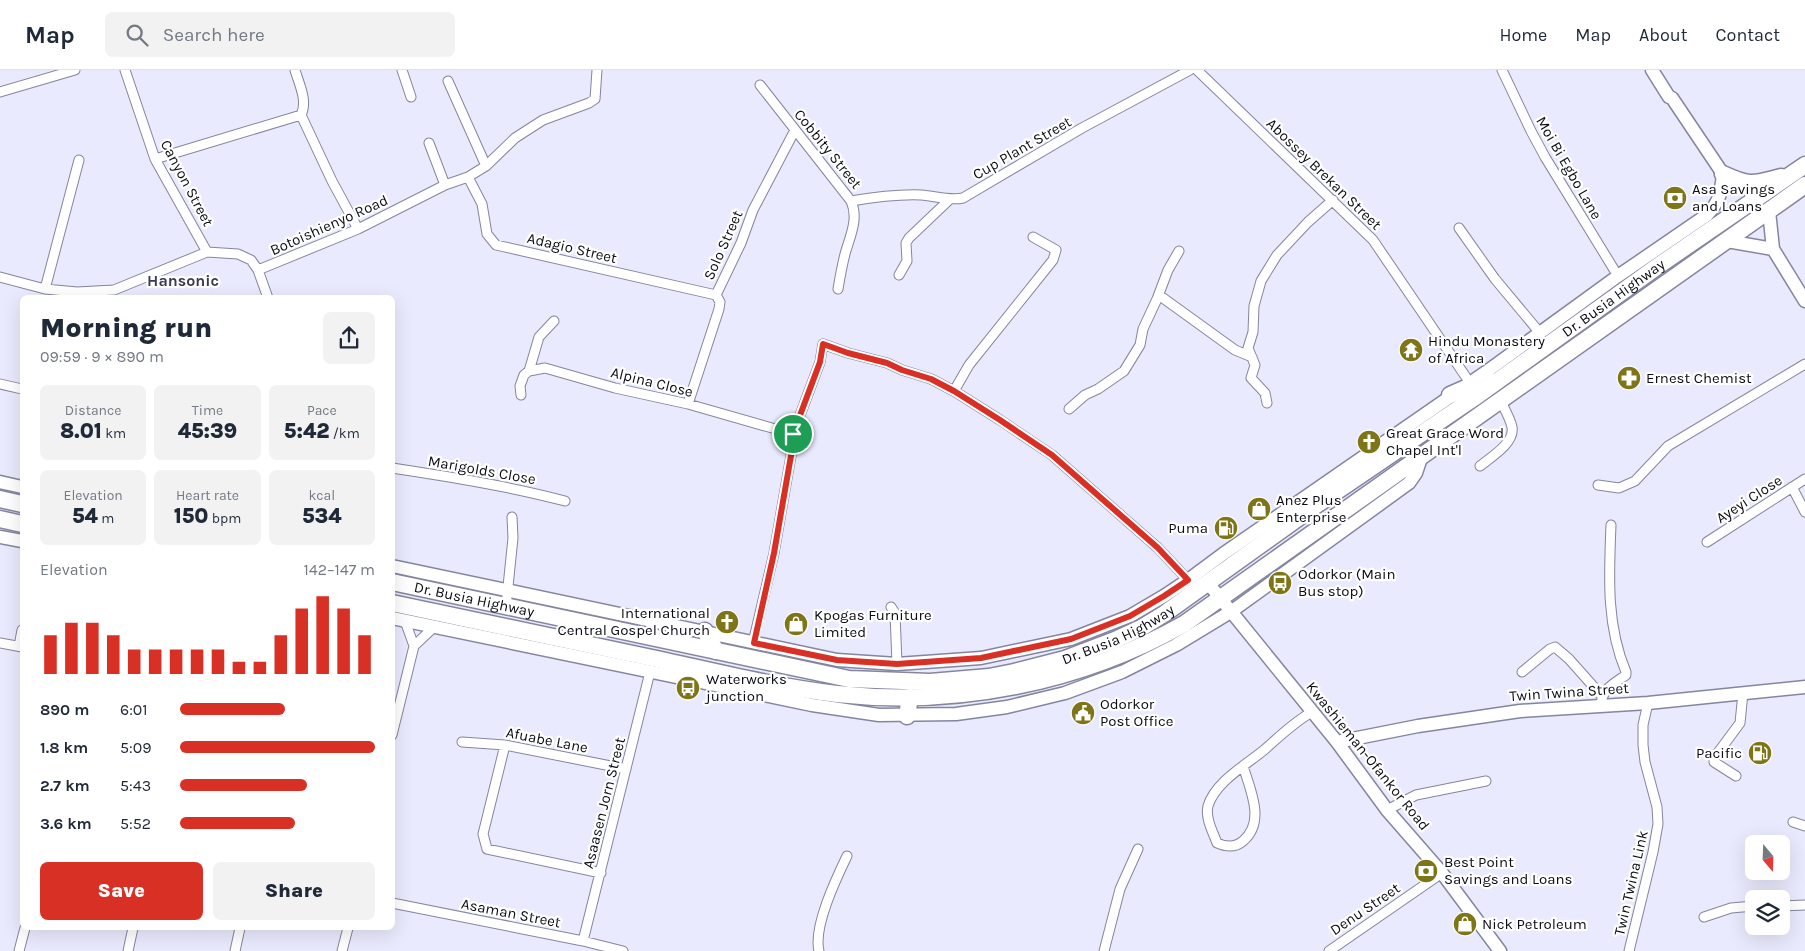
<!DOCTYPE html>
<meta charset="utf-8">
<style>
body{margin:0;font-family:Karla,sans-serif;background:#f2f2f3;color:#1f2937;height:100vh;display:flex;flex-direction:column;font-size:19px;white-space:nowrap}
*{box-sizing:border-box;margin:0}
p{font-size:16px;color:#747a83}
.icon{flex:none;width:28px;height:28px;fill:none;stroke:currentColor;stroke-width:2;stroke-linecap:round;stroke-linejoin:round}
.map{position:relative;flex:1;overflow:hidden}
.sheet{position:absolute;left:20px;top:225px;width:375px;height:635px;display:flex;flex-direction:column;background:#fff;border-radius:8px;box-shadow:0 5px 20px #0002}
.sheet>*{flex:none}
.needle{width:32px;rotate:161deg}
.controls{position:absolute;left:1745px;top:765px;display:grid;gap:10px}
.controls a{display:grid;place-items:center;width:45px;height:45px;border-radius:8px;background:#fff;box-shadow:0 5px 20px #0002;font-size:25px}
.pin{position:absolute;display:grid;place-items:center;width:42px;height:42px;color:#fff;margin:-21px;border:2px solid #fff;border-radius:50%;box-shadow:0 1px 5px #0007}
.round{display:grid;place-items:center;flex:none;width:52px;height:52px;border-radius:8px;background:#f2f2f3}
.head{display:flex;align-items:center;justify-content:space-between;height:85px;padding:0 20px}
h1{font-size:28px;font-weight:800;line-height:38px}
.figures{display:grid;grid-template-columns:repeat(3,1fr);gap:8px;height:85px;padding:5px 20px}
.figures div{display:grid;align-content:center;border-radius:8px;background:#f2f2f3;text-align:center}
.figures b{font-size:21px;font-weight:800}
.figures small{font-size:14px;font-weight:400}
.figures p{font-size:14px}
.chart{height:140px;padding:10px 20px}
.chart p{display:flex;justify-content:space-between}
.chart svg{width:100%;height:90px;margin-top:5px;stroke:#d93025;stroke-width:6}
.cta{display:flex;gap:10px;margin-top:auto;padding:10px 20px}
.cta a{flex:1;height:58px;border-radius:8px;background:#d93025;color:#fff;font-size:20px;font-weight:800;line-height:58px;text-align:center}
.cta a+a{background:#f2f2f3;color:#1f2937}
ul{padding:0 20px;list-style:none;font-size:16px}
li{display:grid;grid-template-columns:80px 60px 1fr;align-items:center;height:38px}
li i{height:12px;border-radius:6px;background:#d93025}
header{display:flex;align-items:center;gap:30px;box-sizing:border-box;height:70px;padding:0 25px;background:#fff;border-bottom:1px solid #e0e1e3}
header strong{font-size:24px}
nav{display:flex;gap:28px;margin-inline-start:auto;font-size:18px}
.search{width:350px;height:45px;background:#f2f2f3;display:flex;align-items:center;gap:12px;box-sizing:border-box;padding:0 18px;border-radius:8px;color:#747a83;font-size:19px}
.map>svg:first-child{display:block}
.lines{fill:none;stroke-linecap:round;stroke-linejoin:round}
.street-casing{stroke:#8485a0;stroke-width:11}
.secondary-casing{stroke:#8485a0;stroke-width:15}
.highway-casing{stroke:#8485a0;stroke-width:19}
.street{stroke:#fff;stroke-width:9}
.secondary{stroke:#fff;stroke-width:12}
.highway{stroke:#fff;stroke-width:16}
.route-casing{stroke:#fff;stroke-width:10}
.route{stroke:#d93025;stroke-width:6}
.labels{text-anchor:middle;stroke-width:4.5;stroke-linejoin:round;paint-order:stroke}
.street-label{font-size:15px;fill:#0c0c16;stroke:#fff}
.poi-label{font-size:15px;fill:#0c0c16;stroke:#fff;text-anchor:start}
.neighbourhood-label{font-size:16px;font-weight:bold;fill:#3a3a52;stroke:#fff}
</style>
<header>
<strong>Map</strong>
<div class="search"><svg class="icon" aria-label="search" viewBox="0 0 24 24"><circle cx="10" cy="10" r="6"/><path d="M15 15l6 6"/></svg>Search here</div>
<nav><a>Home</a><a>Map</a><a>About</a><a>Contact</a></nav>
</header>
<div class="map">
<svg width="1805" height="881" viewBox="0 0 1805 881">
<rect width="100%" height="100%" fill="#e9eafd"/>
<g class="lines">
<g class="street-casing">
<path id="street" d="M125,0l30,89 52,93
M295,0c4,14 13,31 6,45l31,66 26,48
M402,0l9,27
M1197,0l176,170 97,143
M1502,0l29,61 14,26 73,119
M448,11l38,85
M760,15l91,116c8,18 -1,35 -6,53 -3,12 -5,23 -7,35
M0,22l75,-22
M429,73l16,42
M155,89l146,-44
M468,107l14,27 5,30 9,11 220,50
M851,131c24,-4 46,-7 70,-6 15,1 28,6 42,3l119,-70 108,-58
M1459,158l36,51 45,54
M258,200l10,28
M899,205l8,-14 -1,-18 3,-5 40,-38
M0,207l45,12 32,3 37,-2 93,-38 31,2 13,6 7,10 100,-41 87,-44 23,-8 18,-11 29,-28 28,-18 46,-17 6,-4 2,-29
M45,219l34,-129
M716,225l25,-52 12,-33 42,-80
M1157,229l11,-29 11,-19
M529,301l10,-34 15,-16
M0,314l22,5
M954,321l15,-26 84,-105 3,-10 -23,-13
M521,325l-1,-9 4,-11 5,-4 16,-3 70,20 73,16 105,30
M1267,333l-2,-10 -14,-15 4,-13 -7,-17 5,-16 1,-26 7,-25 16,-26 31,-33 25,-22
M688,334l31,-95 1,-7 -4,-7
M1069,339l16,-14 13,-6 26,-18 16,-26 3,-16 14,-30 3,-2 3,1 72,52 17,7
M1480,396c11,-9 35,-23 32,-39 -2,-9 -8,-19 -12,-27
M392,398c59,9 116,18 173,33
M1598,415l21,3 16,-7 33,-35 137,-82
M1792,417l13,25
M1707,472l98,-63
M506,536l7,-68 -1,-21
M891,537l4,6 2,51
M405,551l9,25
M0,573l22,4
M753,573l21,-90 18,-103 2,-12 -1,-4 27,-72 3,-18 25,9 39,10 15,7 29,9 23,12 46,29 52,35 106,93 30,32
M19,576l3,-16
M1522,602l28,-23 5,-2 14,12 32,36
M1601,635c1,-16 12,-21 25,-30v-3c-20,-47 -17,-97 -15,-147
M392,665l22,-89 20,-19
M462,672l43,3 121,24
M505,675l-22,89 4,15 114,24
M1243,696c7,23 23,56 0,75 -8,7 -17,6 -26,2 -4,-11 -12,-25 -9,-37 7,-24 38,-41 56,-56 16,-14 30,-28 48,-38
M1736,706l-22,-14v-4l26,-35 3,-30
M1387,740l29,-15 70,-14
M1793,752l12,4
M392,833l191,38 40,10
M1781,836l24,-1
M1704,847l27,-9 23,-2
M583,871l67,-269
M19,881l6,-23
M128,881l5,-23
M235,881l5,-23
M342,881l6,-23
M819,881c-6,-24 17,-72 28,-95
M1104,881l16,-62 18,-40
M1329,881l113,-78
M1629,881l24,-99 5,-28 -1,-17 -12,-45 -2,-17v-20l5,-22"/>
</g>
<g class="secondary-casing">
<path id="secondary" d="M1769,141l4,38 32,52
M1727,171l46,8
M0,412l22,5
M0,467l22,4
M392,496l445,94 60,4 84,-6 90,-19 59,-23 34,-20 24,-16 35,-26 263,-182 132,-96 89,-61c13,-14 14,-22 16,-41l-51,-76 -3,-1 -17,-27
M1208,513l129,159 50,68 55,63 58,78
M392,548l420,87 67,10 77,-1 51,-7 58,-14 57,-21 54,-27 56,-34 177,-128 7,-10 6,-18
M1337,672l81,-16 102,-15 128,-8 157,-16"/>
</g>
<g class="highway-casing">
<g id="highway">
<path d="M1723,104c28,13 30,10 58,3"/>
<path d="M1450,325l16,-7 24,-7"/>
<path d="M0,429l22,5"/>
<path d="M0,449l22,5"/>
<path id="s1" d="M392,512l457,97 81,3 59,-5 25,-5 51,-13 50,-19 26,-12 23,-14 148,-106 162,-110 184,-132 147,-101"/>
<path d="M392,533c87,18 174,36 260,55 61,13 123,29 185,36 119,13 243,-11 347,-70l621,-439"/>
<path d="M705,561l11,20"/>
<path d="M907,646l3,-19"/>
</g>
</g>
<use href="#street" class="street"/>
<use href="#secondary" class="secondary"/>
<use href="#highway" class="highway"/>
</g>
<g class="lines">
<g class="route-casing">
<path id="route" d="M823,274l25,9 39,10 15,7 29,9 23,12 46,29 52,35 106,93 30,32 -24,16 -34,20 -59,23 -90,19 -84,6 -60,-4 -83,-17 20,-90 18,-103 1,-16 27,-72z"/>
</g>
<use href="#route" class="route"/>
</g>
<defs>
<g id="bank-disc" transform="scale(1.25)"><circle r="9.5" fill="#7d7518" stroke="#fff"/><path d="M-6-4H6V4H-6ZM0-2.3a2.3 2.3 0 1 0 0 4.6a2.3 2.3 0 1 0 0-4.6Z" fill="#fff"/></g>
<g id="temple-disc" transform="scale(1.25)"><circle r="9.5" fill="#7d7518" stroke="#fff"/><path d="M0-6L5-2H3V0L6.5 2.5H4V6H1.5V3h-3V6H-4V2.5H-6.5L-3 0V-2H-5Z" fill="#fff"/></g>
<g id="pharmacy-disc" transform="scale(1.25)"><circle r="9.5" fill="#7d7518" stroke="#fff"/><path d="M-2-6h4v4h4v4h-4v4h-4v-4h-4v-4h4Z" fill="#fff"/></g>
<g id="church-disc" transform="scale(1.25)"><circle r="9.5" fill="#7d7518" stroke="#fff"/><path d="M-1.2-6h2.4v3.5h3.3v2.4h-3.3V6h-2.4V-.1h-3.3v-2.4h3.3Z" fill="#fff"/></g>
<g id="shop-disc" transform="scale(1.25)"><circle r="9.5" fill="#7d7518" stroke="#fff"/><path d="M-5-2.5h2.3a2.7 3.5 0 0 1 5.4 0H5L5.5 6h-11ZM-1.5-2.5h3a1.5 2.3 0 0 0-3 0Z" fill="#fff"/></g>
<g id="fuel-disc" transform="scale(1.25)"><circle r="9.5" fill="#7d7518" stroke="#fff"/><path d="M-5.5-6h7V0h2V4h1.3V-2.5L3-4.5l.8-.8L6-3V5H2.5V1h-1V6h-7ZM-4.2-4.7v3.2H.2V-4.7Z" fill="#fff"/></g>
<g id="bus-disc" transform="scale(1.25)"><circle r="9.5" fill="#7d7518" stroke="#fff"/><path d="M-5-6H5V4H4V6H2V4H-2V6H-4V4H-5ZM-3.5-4V0h7V-4ZM-3.5 1.2v1.5H-2V1.2ZM2 1.2v1.5H3.5V1.2Z" fill="#fff"/></g>
<g id="civic-disc" transform="scale(1.25)"><circle r="9.5" fill="#7d7518" stroke="#fff"/><path d="M-.6-6.5H3V-4.5H.6V-3L4-1V1h2V6H-6V1h2V-1L-.6-3ZM-1.2 2.5V6h2.4V2.5Z" fill="#fff"/></g>
</defs>
<g fill-rule="evenodd">
<use href="#bank-disc" x="1675" y="128"/>
<use href="#temple-disc" x="1411" y="280"/>
<use href="#pharmacy-disc" x="1629" y="308"/>
<use href="#church-disc" x="1369" y="372"/>
<use href="#shop-disc" x="1259" y="439"/>
<use href="#fuel-disc" x="1226" y="458"/>
<use href="#bus-disc" x="1280" y="513"/>
<use href="#church-disc" x="727" y="552"/>
<use href="#shop-disc" x="796" y="554"/>
<use href="#bus-disc" x="688" y="618"/>
<use href="#civic-disc" x="1083" y="643"/>
<use href="#fuel-disc" x="1760" y="683"/>
<use href="#bank-disc" x="1426" y="801"/>
<use href="#shop-disc" x="1465" y="854"/>
</g>
<g class="labels">
<g class="street-label">
<text transform="translate(1022 78) rotate(-30)" y="5">Cup Plant Street</text>
<text transform="translate(828 79) rotate(51)" y="5">Cobbity Street</text>
<text transform="translate(1569 98) rotate(60)" y="5">Moi Bi Egbo Lane</text>
<text transform="translate(1324 104) rotate(44)" y="5">Abossey Brekan Street</text>
<text transform="translate(187 113) rotate(62)" y="5">Canyon Street</text>
<text transform="translate(329 155) rotate(-24)" y="5">Botoishienyo Road</text>
<text transform="translate(723 175) rotate(-66)" y="5">Solo Street</text>
<text transform="translate(572 178) rotate(13)" y="5">Adagio Street</text>
<text dy="5" stroke="none"><textPath href="#s1" startOffset="1344">Dr. Busia Highway</textPath></text>
<text transform="translate(652 312) rotate(14)" y="5">Alpina Close</text>
<text transform="translate(482 400) rotate(10)" y="5">Marigolds Close</text>
<text transform="translate(1749 429) rotate(-33)" y="5">Ayeyi Close</text>
<text dy="5" stroke="none"><textPath href="#s1" startOffset="84">Dr. Busia Highway</textPath></text>
<text dy="5" stroke="none"><textPath href="#s1" startOffset="744">Dr. Busia Highway</textPath></text>
<text transform="translate(1569 622) rotate(-4)" y="5">Twin Twina Street</text>
<text transform="translate(547 670) rotate(11)" y="5">Afuabe Lane</text>
<text transform="translate(1368 686) rotate(51)" y="5">Kwashieman-Ofankor Road</text>
<text transform="translate(604 733) rotate(-76)" y="5">Asaasen Jorn Street</text>
<text transform="translate(1631 813) rotate(-77)" y="5">Twin Twina Link</text>
<text transform="translate(1365 839) rotate(-34)" y="5">Denu Street</text>
<text transform="translate(511 843) rotate(11)" y="5">Asaman Street</text>
</g>
<g class="poi-label">
<text x="1692" y="124">Asa Savings<tspan x="1692" dy="17">and Loans</tspan></text>
<text x="1428" y="276">Hindu Monastery<tspan x="1428" dy="17">of Africa</tspan></text>
<text x="1646" y="313">Ernest Chemist</text>
<text x="1386" y="368">Great Grace Word<tspan x="1386" dy="17">Chapel Int'l</tspan></text>
<text x="1276" y="435">Anez Plus<tspan x="1276" dy="17">Enterprise</tspan></text>
<text x="1208" y="463" text-anchor="end">Puma</text>
<text x="1298" y="509">Odorkor (Main<tspan x="1298" dy="17">Bus stop)</tspan></text>
<text x="710" y="548" text-anchor="end">International<tspan x="710" dy="17">Central Gospel Church</tspan></text>
<text x="814" y="550">Kpogas Furniture<tspan x="814" dy="17">Limited</tspan></text>
<text x="706" y="614">Waterworks<tspan x="706" dy="17">junction</tspan></text>
<text x="1100" y="639">Odorkor<tspan x="1100" dy="17">Post Office</tspan></text>
<text x="1742" y="688" text-anchor="end">Pacific</text>
<text x="1444" y="797">Best Point<tspan x="1444" dy="17">Savings and Loans</tspan></text>
<text x="1482" y="859">Nick Petroleum</text>
</g>
<g class="neighbourhood-label">
<text x="183" y="216">Hansonic</text>
</g>
</g>
</svg>
<div class="controls">
<a><svg class="needle" viewBox="-14 -14 28 28"><path d="M0-13l5 13h-10z" fill="#e53935"/><path d="M0 13l5-13h-10z" fill="#747a83"/></svg></a>
<a><svg class="icon" aria-label="layers" viewBox="0 0 24 24"><path d="M12 4l9 5-9 5-9-5zM3 14l9 5 9-5"/></svg></a>
</div>
<div class="pin" style="left:793px;top:364px;background:#1e9e55"><svg class="icon" aria-label="arrive" viewBox="0 0 24 24"><path d="M6 21V4h12l-3 4 3 4H6"/></svg></div>
<section class="sheet">
<div class="head"><div><h1>Morning run</h1><p>09:59 · 9 × 890 m</p></div><a class="round"><svg class="icon" aria-label="share" viewBox="0 0 24 24"><path d="M12 15V3M7 8l5-5 5 5M5 13v7h14v-7"/></svg></a></div>
<div class="figures">
<div><p>Distance</p><b>8.01<small> km</small></b></div>
<div><p>Time</p><b>45:39</b></div>
<div><p>Pace</p><b>5:42<small> /km</small></b></div>
</div>
<div class="figures">
<div><p>Elevation</p><b>54<small> m</small></b></div>
<div><p>Heart rate</p><b>150<small> bpm</small></b></div>
<div><p>kcal</p><b>534</b></div>
</div>
<div class="chart"><p><span>Elevation</span>142–147 m</p>
<svg viewBox="0 0 160 44" preserveAspectRatio="none"><path d="M5 44V25M15 44V19M25 44V19M35 44V25M45 44V32M55 44V32M65 44V32M75 44V32M85 44V32M95 44V38M105 44V38M115 44V25M125 44V12M135 44V6M145 44V12M155 44V25"/></svg>
</div>
<ul>
<li><b>890 m</b>6:01<i style="width:54%"></i></li>
<li><b>1.8 km</b>5:09<i style="width:100%"></i></li>
<li><b>2.7 km</b>5:43<i style="width:65%"></i></li>
<li><b>3.6 km</b>5:52<i style="width:59%"></i></li>
</ul>
<div class="cta"><a>Save</a><a>Share</a></div>
</section>
</div>
